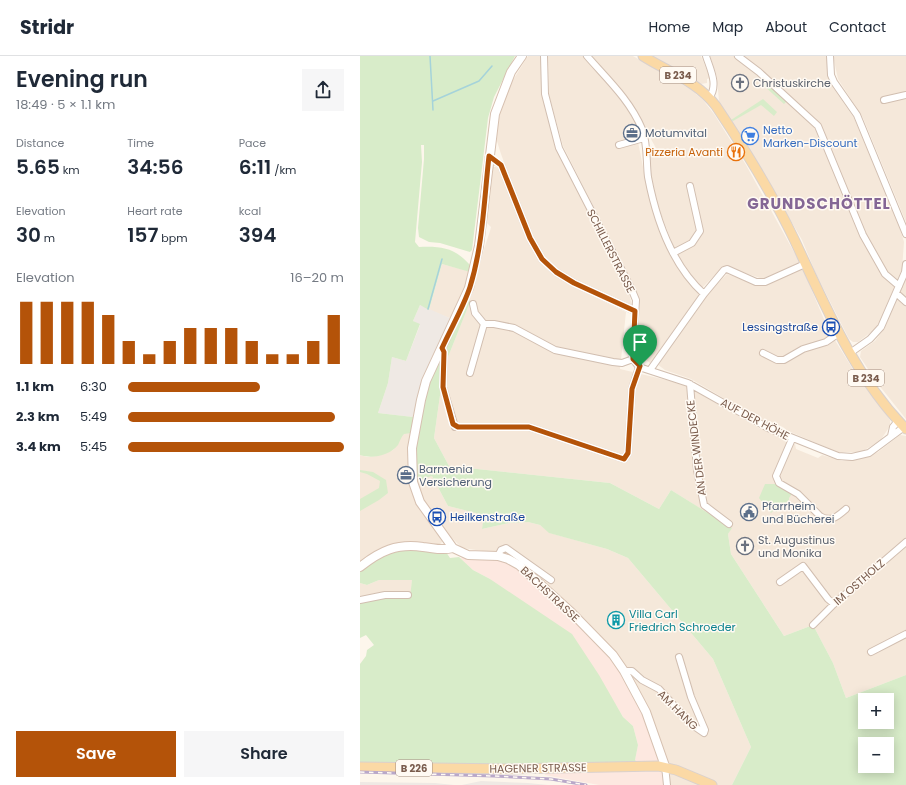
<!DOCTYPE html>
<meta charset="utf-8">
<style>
body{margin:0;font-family:Poppins,sans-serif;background:#f6f6f7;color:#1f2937;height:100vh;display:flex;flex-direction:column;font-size:15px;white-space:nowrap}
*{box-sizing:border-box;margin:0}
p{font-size:13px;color:#747a83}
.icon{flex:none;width:22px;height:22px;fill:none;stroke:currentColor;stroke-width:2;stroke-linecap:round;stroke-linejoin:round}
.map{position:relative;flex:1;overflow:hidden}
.drawer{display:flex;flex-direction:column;background:#fff;width:360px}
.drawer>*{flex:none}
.controls{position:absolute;left:498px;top:637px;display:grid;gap:8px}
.controls a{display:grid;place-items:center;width:36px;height:36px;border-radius:0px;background:#fff;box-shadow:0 2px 10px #0003;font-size:20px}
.pin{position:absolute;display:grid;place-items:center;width:34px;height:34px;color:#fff;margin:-41px -17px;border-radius:50% 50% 50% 0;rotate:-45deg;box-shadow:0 0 4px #0007}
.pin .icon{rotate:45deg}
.round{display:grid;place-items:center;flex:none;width:42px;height:42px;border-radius:0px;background:#f6f6f7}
.overview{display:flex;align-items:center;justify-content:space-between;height:68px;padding:0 16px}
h1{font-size:22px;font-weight:600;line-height:30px}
.figures{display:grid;grid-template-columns:repeat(3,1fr);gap:6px;height:68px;padding:4px 16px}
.figures div{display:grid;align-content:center}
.figures b{font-size:20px;font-weight:600}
.figures small{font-size:11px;font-weight:400}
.figures p{font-size:11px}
.chart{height:112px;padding:8px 16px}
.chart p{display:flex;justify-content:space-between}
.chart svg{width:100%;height:72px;margin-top:4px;stroke:#b45309;stroke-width:6}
.cta{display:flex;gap:8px;margin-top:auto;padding:8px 16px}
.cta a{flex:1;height:46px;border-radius:0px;background:#b45309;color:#fff;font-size:16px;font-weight:600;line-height:46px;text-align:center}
.cta a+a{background:#f6f6f7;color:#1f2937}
ul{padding:0 16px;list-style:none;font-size:13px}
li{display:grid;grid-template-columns:64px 48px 1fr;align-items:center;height:30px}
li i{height:10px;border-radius:5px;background:#b45309}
header{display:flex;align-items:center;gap:24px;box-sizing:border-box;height:56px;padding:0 20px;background:#fff;border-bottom:1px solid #e0e1e3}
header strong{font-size:19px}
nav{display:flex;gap:22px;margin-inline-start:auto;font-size:14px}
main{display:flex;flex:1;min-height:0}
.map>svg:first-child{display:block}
.residential{fill:#f5e8da}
.commercial{fill:#fde8e0}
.industrial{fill:#efe9e4}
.green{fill:#d8ecc9;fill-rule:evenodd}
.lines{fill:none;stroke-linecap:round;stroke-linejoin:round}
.stream{stroke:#a5d3da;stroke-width:1.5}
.street-casing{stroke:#d1beb0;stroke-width:8}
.secondary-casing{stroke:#d6c0b0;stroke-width:10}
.primary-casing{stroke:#dad1cd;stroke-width:11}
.street{stroke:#fff;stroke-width:6}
.secondary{stroke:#fff;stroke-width:8}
.primary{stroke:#fbd9a5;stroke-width:9}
.rail-casing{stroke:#b9a8c9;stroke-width:3}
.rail{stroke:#fffaf3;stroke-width:1.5;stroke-dasharray:4.5;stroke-linecap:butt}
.route-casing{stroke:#fff;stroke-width:8}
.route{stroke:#b45309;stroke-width:5}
.labels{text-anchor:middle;stroke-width:3;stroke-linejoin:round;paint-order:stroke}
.shield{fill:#fffaf3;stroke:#a28b7f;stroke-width:1}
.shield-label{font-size:10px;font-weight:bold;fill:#7a5c4d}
.worship-label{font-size:11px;fill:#5b616d;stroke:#fffaf3;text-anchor:start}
.shop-label{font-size:11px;fill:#366cbe;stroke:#fffaf3;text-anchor:start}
.service-label{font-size:11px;fill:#4e5e75;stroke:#fffaf3;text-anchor:start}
.food-label{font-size:11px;fill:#c56008;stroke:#fffaf3;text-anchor:end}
.street-label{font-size:11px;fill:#7a5c4d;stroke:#fffaf3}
.transit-label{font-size:11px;fill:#164399;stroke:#fffaf3;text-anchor:end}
.culture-label{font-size:11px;fill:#0d838f;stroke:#fffaf3;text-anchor:start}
.district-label{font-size:15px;font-weight:bold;letter-spacing:1px;fill:#846695;stroke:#fffaf3}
</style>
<header>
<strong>Stridr</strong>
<nav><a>Home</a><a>Map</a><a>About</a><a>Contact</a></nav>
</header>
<main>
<section class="drawer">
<div class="overview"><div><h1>Evening run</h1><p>18:49 · 5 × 1.1 km</p></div><a class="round"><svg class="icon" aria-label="share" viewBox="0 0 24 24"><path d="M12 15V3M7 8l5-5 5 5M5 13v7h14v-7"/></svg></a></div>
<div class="figures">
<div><p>Distance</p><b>5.65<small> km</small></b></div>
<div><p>Time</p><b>34:56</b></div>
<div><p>Pace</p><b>6:11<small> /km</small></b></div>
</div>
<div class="figures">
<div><p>Elevation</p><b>30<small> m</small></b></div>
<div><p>Heart rate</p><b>157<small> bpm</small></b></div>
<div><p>kcal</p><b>394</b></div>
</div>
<div class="chart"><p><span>Elevation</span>16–20 m</p>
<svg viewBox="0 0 160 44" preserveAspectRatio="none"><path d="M5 44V6M15 44V6M25 44V6M35 44V6M45 44V14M55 44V30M65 44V38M75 44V30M85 44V22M95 44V22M105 44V22M115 44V30M125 44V38M135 44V38M145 44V30M155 44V14"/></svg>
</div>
<ul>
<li><b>1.1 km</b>6:30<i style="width:61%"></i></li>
<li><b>2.3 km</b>5:49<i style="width:96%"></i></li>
<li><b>3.4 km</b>5:45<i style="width:100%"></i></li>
</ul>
<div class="cta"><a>Save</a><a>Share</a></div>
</section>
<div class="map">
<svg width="546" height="729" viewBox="0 0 546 729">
<rect width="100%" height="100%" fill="#fdf6ec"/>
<path class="residential" d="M168,0h13l1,37 13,51 73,145 4,17 -58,-26 -12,-8 -18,-17 -13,-21 -30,-80 -6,-19 7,-30 6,-17z
M188,0h35l32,35 11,15 15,26 -3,10 8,40 5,23 13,35 15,30 20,23v4l-11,14 -38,52 -13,-10 3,-48 -3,-12 -74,-147 -14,-51z
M232,0h41l57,33 13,11 11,14 32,51 54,98 -37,16 -39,-13 -22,22 -13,-16 -14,-22 -18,-46 -8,-41 1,-7 7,-6 -28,-51z
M292,0h49l9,22 -3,1v4l-6,1z
M350,0h117l1,17 4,13 22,32 44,104 6,20 -2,27 -21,50 -6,10 -17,13h-5l-4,-3 -33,-65 -14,-34 -54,-93 -29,-45 -2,-25z
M473,0h73v166l-43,-104 -25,-39z
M133,111h3l3,2 27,70 17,26 26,20 57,27 -6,57 63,15 76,44 36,16 1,5 22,9 4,-3 20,6 18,-2 18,-7 22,-17 6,1v239l-60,23 -13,-35 -20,-38 -29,11 -53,-82 -3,-20 3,-6 -60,-38 -12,19 -49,-26 -161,-17 -15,-28 10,-71 26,-65 -18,17 -23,-9 13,-46 34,9 14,-42 1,-4 -5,-5z
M442,211l26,62 26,42 36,49v6l-10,15 -19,11h-24l-51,-22 -3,-3 -12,-5 -3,2 -77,-45 -26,-9 -8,-6 55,-75 15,-15 35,12z
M546,222v141l-28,-35 -18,-27 1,-6 14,-10 9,-12z
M44,377h7l-3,19 2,27h9l13,-3 16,30 37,9 -3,14 27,-6 19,-1 12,3 10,8 57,16 21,9 85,101 38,88 -19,38h-63l1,-13 -173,-219 -35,-5 -13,-13 -10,10 -26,-3 -21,2 -15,6 -17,13v-108l7,2 10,-1 16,-6z
M19,524h33l-1,17h-26l-25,7v-21l7,2z"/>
<path class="commercial" d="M100,502l40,1 18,7 94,90 33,56 16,51 -22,1 -4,-4 3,-15 -5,-19 -10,-9 -7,-12 -126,-126 -17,-9z
M303,714l2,15h-66l-54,-10 -1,-4z"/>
<path class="industrial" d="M60,249l32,14 -35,80 -4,18 -35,-4 10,-30 4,-26 14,4 14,-36 -7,-4z
M121,725l47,2 20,2h-86z
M0,726l75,1 19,2h-94z"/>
<path class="green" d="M0,0h155l-21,41 -6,21 -16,132 -2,2 -30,-9 -11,-1 -10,-5 -1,-9 6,-69v-14h-3l1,17 -7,80 4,5c23,-1 36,1 51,18v7l-28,-8 -13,46 -9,-5 -7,16 7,3 -14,37 -14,-4 -4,26 -10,30 35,4 -2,16 -7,1c-3,3 -4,7 -6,11 -9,11 -26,14 -38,10z
M403,24l25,20 -4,4 -22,-20z
M403,43l14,13 -3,4 -13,-11 -28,16 -2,-1z
M109,242l1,4 -26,65 -10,71 15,28 161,17 49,26 12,-19 61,38 -4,6 3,20 53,82 29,-11 20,38 13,35 60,-23v110h-174l19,-38 -38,-88 -85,-101 -21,-9 -58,-16 -9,-8 -12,-3 -19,1 -27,6 2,-14 -36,-9 -16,-30 -16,5 -2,-32 14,-65zM505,644h22v22h-22zM505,688h22v22h-22z
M0,414l13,2 13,8 2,13 -9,7 -19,11v-12l19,-11 1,-7 -13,-7 -7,-2z
M405,428h11l17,8 -4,6v2l-13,12 -2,-2 -3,3 -12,-15z
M42,493l44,3 4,6 9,-1 14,13 17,9 82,55 27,41 24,42 10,9 5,19 -3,15 4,4 -279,1v-101l6,-8 1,-6 7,-5 -8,-10 -6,3v-34c15,-9 34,-7 50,-7l2,-17h-33l-12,5 -7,-2v-12l16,-13z"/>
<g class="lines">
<path class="stream" d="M70,0l3,54
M73,45l46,-20 13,-15
M68,253l14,-50"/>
<g class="street-casing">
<path id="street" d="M184,0l1,38 14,54 72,140 5,12 -3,55v4l6,8 49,16 80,45 70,28 14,1 17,-4 35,-26
M227,0c20,23 43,44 55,73 6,15 4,32 6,48 8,42 24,88 56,117
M346,0c4,13 13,29 3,42
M378,0l21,16 59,54 45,109 22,39 14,12
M470,0l1,19 3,7 23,33 49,119
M524,44l22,-5
M259,89l25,-7
M129,101l12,8 29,73 12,21 14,13 18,11 61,28
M313,197l19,-10 8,-12 -10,-45
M536,237l10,9
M113,248l2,9 9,11h10l20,4 41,22 58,12 9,1 11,-4
M82,292l2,4 -1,35 12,40h74l95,32 4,-6 4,-64 7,-22
M403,297l14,7h7l19,-11 23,-7 13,-9
M490,297l20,-14 11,-12 24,-55 1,-8
M290,314l54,-76 20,-24 3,-1 29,13h9l40,-18
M110,317l14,-49
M330,328l7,86 7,35 25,19
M531,380l2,-9 5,-6
M432,383l-16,37 3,7 19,11 22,22c11,7 18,0 26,-7
M138,500l3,-6 5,-2 45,32
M420,526l23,-16 25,33 6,5
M0,544l25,-5h23
M453,569l21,-21 72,-62
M511,596l35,-18
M264,615h8l10,9 17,9 32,35 13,9 1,-3 -14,-33 -12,-40
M305,710l2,19"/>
</g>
<g class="secondary-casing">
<path id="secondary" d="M162,0l-11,16 -16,42 -16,132 -10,42 -43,93 -5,19 -9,48 1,34 7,20 33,46 15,7 30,1 10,3 11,6 52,47 42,43 11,16 22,41 19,54
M0,511c20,-16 37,-24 63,-20 12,1 17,4 30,1"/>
</g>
<g class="primary-casing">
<path id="primary" d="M283,0c25,16 54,25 73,50 28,42 56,87 78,133 31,66 60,137 112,190
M0,711l149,2 149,-3 18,4 36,15"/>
</g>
<use href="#street" class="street"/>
<use href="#secondary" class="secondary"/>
<use href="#primary" class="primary"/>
<g class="rail-casing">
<path id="rail" d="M0,716l134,4 57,3 35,6"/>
</g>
<use href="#rail" class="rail"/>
</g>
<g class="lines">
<g class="route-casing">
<path id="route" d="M129,100l12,9 29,73 12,21 14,13 18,11 61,28 -2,44v4l7,7 -8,23 -4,64 -4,6 -95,-32h-71l-5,-3 -10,-37 1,-35 -2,-4c9,-20 21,-40 28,-61 13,-42 14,-87 19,-131z"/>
</g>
<use href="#route" class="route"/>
</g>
<defs>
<g id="church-ring" transform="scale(0.9)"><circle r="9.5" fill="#fffaf3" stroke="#6b7280" stroke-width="1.5"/><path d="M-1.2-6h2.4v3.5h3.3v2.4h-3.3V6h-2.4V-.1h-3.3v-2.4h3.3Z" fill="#6b7280"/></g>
<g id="office-ring" transform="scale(0.9)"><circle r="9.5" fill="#fffaf3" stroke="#5c6f8a" stroke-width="1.5"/><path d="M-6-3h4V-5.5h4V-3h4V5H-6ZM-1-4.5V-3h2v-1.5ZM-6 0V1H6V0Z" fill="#5c6f8a"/></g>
<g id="supermarket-ring" transform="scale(0.9)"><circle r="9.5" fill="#fffaf3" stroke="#3f7fe0" stroke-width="1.5"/><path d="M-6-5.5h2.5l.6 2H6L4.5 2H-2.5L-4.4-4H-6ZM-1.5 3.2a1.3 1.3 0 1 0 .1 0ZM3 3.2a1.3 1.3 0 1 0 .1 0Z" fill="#3f7fe0"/></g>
<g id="restaurant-ring" transform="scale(0.9)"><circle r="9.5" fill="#fffaf3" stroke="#e8710a" stroke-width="1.5"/><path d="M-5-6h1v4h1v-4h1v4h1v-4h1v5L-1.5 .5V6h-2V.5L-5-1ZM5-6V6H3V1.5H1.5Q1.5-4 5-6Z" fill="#e8710a"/></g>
<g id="bus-ring" transform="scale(0.9)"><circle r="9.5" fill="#fffaf3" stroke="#1a4fb4" stroke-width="1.5"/><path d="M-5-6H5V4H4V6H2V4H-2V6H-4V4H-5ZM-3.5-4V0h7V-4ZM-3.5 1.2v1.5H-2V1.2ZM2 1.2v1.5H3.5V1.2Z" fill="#1a4fb4"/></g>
<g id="civic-ring" transform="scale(0.9)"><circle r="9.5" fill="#fffaf3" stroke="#5c6f8a" stroke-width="1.5"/><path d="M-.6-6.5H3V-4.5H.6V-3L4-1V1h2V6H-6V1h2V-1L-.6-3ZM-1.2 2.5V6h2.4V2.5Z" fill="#5c6f8a"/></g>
<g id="building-ring" transform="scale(0.9)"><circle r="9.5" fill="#fffaf3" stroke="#0f9aa8" stroke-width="1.5"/><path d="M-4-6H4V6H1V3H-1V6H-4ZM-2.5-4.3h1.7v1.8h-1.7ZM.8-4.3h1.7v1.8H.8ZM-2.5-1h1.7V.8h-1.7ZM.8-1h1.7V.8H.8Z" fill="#0f9aa8"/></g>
</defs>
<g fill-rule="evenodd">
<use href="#church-ring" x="380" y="27"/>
<use href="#office-ring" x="272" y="77"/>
<use href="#supermarket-ring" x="390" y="80"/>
<use href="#restaurant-ring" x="376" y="96"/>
<use href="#bus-ring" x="471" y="271"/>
<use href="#office-ring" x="46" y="419"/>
<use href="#civic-ring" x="389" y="456"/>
<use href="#bus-ring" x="77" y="461"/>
<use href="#church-ring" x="385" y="490"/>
<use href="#building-ring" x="256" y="564"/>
</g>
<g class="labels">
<g class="shield">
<rect x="300" y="11" width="36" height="16" rx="3"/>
<rect x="488" y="314" width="36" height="16" rx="3"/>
<rect x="36" y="704" width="36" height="16" rx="3"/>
</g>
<g class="shield-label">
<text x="318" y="23">B 234</text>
<text x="506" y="326">B 234</text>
<text x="54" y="716">B 226</text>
</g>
<g class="worship-label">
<text x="393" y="31">Christuskirche</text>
<text x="398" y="488">St. Augustinus<tspan x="398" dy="13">und Monika</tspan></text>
</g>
<g class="shop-label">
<text x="403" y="78">Netto<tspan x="403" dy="13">Marken-Discount</tspan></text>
</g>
<g class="service-label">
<text x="285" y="81">Motumvital</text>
<text x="59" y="417">Barmenia<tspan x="59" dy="13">Versicherung</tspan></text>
<text x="402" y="454">Pfarrheim<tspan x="402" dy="13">und Bücherei</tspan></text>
</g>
<g class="food-label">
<text x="363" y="100">Pizzeria Avanti</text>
</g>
<g class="street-label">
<text transform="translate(251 195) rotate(63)" y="4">SCHILLERSTRASSE</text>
<text transform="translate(395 363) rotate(28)" y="4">AUF DER HÖHE</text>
<text transform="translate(336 392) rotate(-97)" y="4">AN DER WINDECKE</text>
<text transform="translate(499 526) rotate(-41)" y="4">IM OSTHOLZ</text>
<text transform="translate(190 538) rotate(43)" y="4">BACHSTRASSE</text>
<text transform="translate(318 654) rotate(45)" y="4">AM HANG</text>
<text transform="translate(178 712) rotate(-1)" y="4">HAGENER STRASSE</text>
</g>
<g class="transit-label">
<text x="458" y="275">Lessingstraße</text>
<text x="90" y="465" text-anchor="start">Heilkenstraße</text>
</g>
<g class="culture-label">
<text x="269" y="562">Villa Carl<tspan x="269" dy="13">Friedrich Schroeder</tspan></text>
</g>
<g class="district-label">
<text x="459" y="153">GRUNDSCHÖTTEL</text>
</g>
</g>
</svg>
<div class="controls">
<a>+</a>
<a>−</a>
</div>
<div class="pin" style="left:280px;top:310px;background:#1e9e55"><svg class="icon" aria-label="arrive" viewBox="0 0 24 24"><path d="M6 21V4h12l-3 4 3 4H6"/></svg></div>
</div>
</main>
